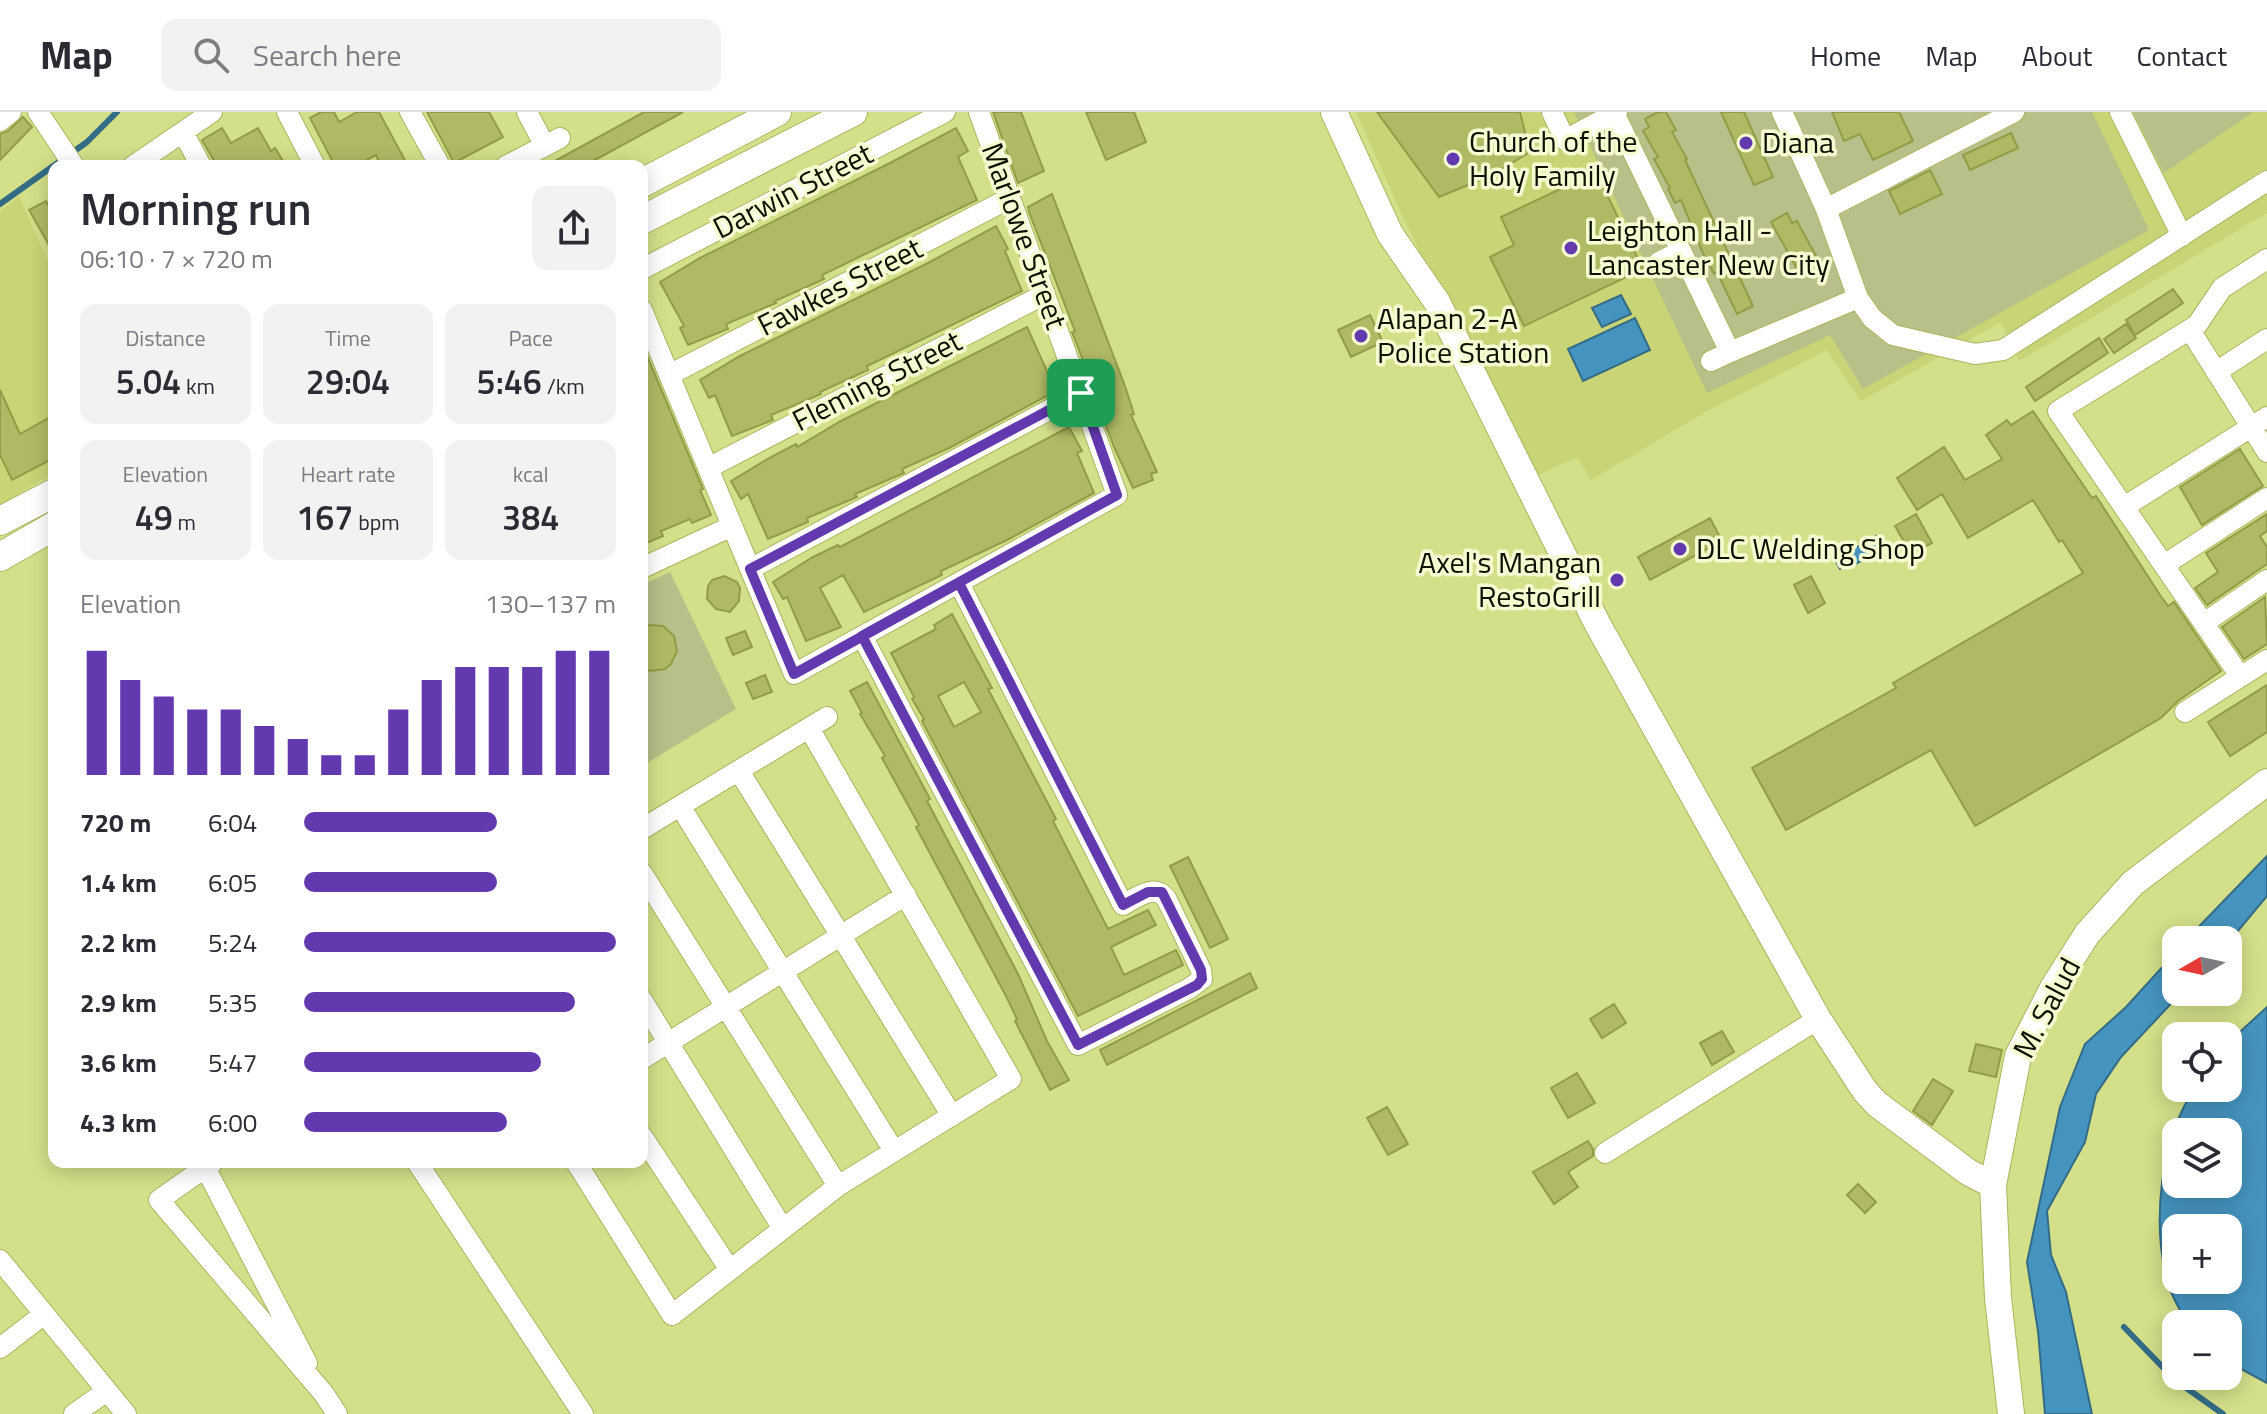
<!DOCTYPE html>
<meta charset="utf-8">
<style>
body{margin:0;font-family:"Titillium Web",sans-serif;background:#f2f2f3;color:#2b2b33;height:100vh;display:flex;flex-direction:column;font-size:30px;white-space:nowrap}
*{box-sizing:border-box;margin:0}
p{font-size:26px;color:#7c7c81}
.icon{flex:none;width:44px;height:44px;fill:none;stroke:currentColor;stroke-width:2;stroke-linecap:round;stroke-linejoin:round}
.map{position:relative;flex:1;overflow:hidden}
.details{position:absolute;left:48px;top:48px;width:600px;height:1008px;display:flex;flex-direction:column;background:#fff;border-radius:16px;box-shadow:0 4px 20px #0003}
.details>*{flex:none}
.needle{width:52px;rotate:261deg}
.controls{position:absolute;left:2162px;top:814px;display:grid;gap:16px}
.controls a{display:grid;place-items:center;width:80px;height:80px;border-radius:16px;background:#fff;box-shadow:0 4px 20px #0003;font-size:40px}
.pin{position:absolute;display:grid;place-items:center;width:68px;height:68px;color:#fff;margin:-34px;border-radius:16px;box-shadow:0 4px 12px #0006}
.round{display:grid;place-items:center;flex:none;width:84px;height:84px;border-radius:16px;background:#f2f2f3}
.summary{display:flex;align-items:center;justify-content:space-between;height:136px;padding:0 32px}
h1{font-size:44px;font-weight:600;line-height:60px}
.stats{display:grid;grid-template-columns:repeat(3,1fr);gap:12px;height:136px;padding:8px 32px}
.stats div{display:grid;align-content:center;border-radius:16px;background:#f2f2f3;text-align:center}
.stats b{font-size:34px;font-weight:600}
.stats small{font-size:22px;font-weight:400}
.stats p{font-size:22px}
.chart{height:224px;padding:16px 32px}
.chart p{display:flex;justify-content:space-between}
.chart svg{width:100%;height:144px;margin-top:8px;stroke:#6339b0;stroke-width:6}
ul{padding:0 32px;list-style:none;font-size:26px}
li{display:grid;grid-template-columns:128px 96px 1fr;align-items:center;height:60px}
li i{height:20px;border-radius:10px;background:#6339b0}
header{display:flex;align-items:center;gap:48px;box-sizing:border-box;height:112px;padding:0 40px;background:#fff;border-bottom:2px solid #e1e1e2}
header strong{font-size:38px}
nav{display:flex;gap:44px;margin-inline-start:auto;font-size:28px}
.search{width:560px;height:72px;background:#f2f2f3;display:flex;align-items:center;gap:20px;box-sizing:border-box;padding:0 28px;border-radius:16px;color:#7c7c81;font-size:30px}
.map>svg:first-child{display:block}
.built{fill:#c9d476}
.green{fill:#b8bf88}
.water{fill:#4594bf;stroke:#346c86;stroke-width:2;fill-rule:evenodd}
.lines{fill:none;stroke-linecap:round;stroke-linejoin:round}
.stream{stroke:#346c86;stroke-width:6}
.building{fill:#b0ba65;stroke:#939c47;stroke-width:2;fill-rule:evenodd}
.minor-casing{stroke:#abb560;stroke-width:22}
.tertiary-casing{stroke:#abb560;stroke-width:28}
.secondary-casing{stroke:#abb560;stroke-width:30}
.minor{stroke:#fff;stroke-width:20}
.tertiary{stroke:#fff;stroke-width:26}
.secondary{stroke:#fff;stroke-width:28}
.route-casing{stroke:#fff;stroke-width:16}
.route{stroke:#6339b0;stroke-width:10}
.poi-dot{fill:#6339b0;stroke:#f6fcd2;stroke-width:3}
.labels{text-anchor:middle;stroke-width:7;stroke-linejoin:round;paint-order:stroke}
.poi-label{font-size:30px;fill:#0e1000;stroke:#f6fcd2;text-anchor:start}
.street-label{font-size:30px;fill:#0e1000;stroke:#f6fcd2}
</style>
<header>
<strong>Map</strong>
<div class="search"><svg class="icon" aria-label="search" viewBox="0 0 24 24"><circle cx="10" cy="10" r="6"/><path d="M15 15l6 6"/></svg>Search here</div>
<nav><a>Home</a><a>Map</a><a>About</a><a>Contact</a></nav>
</header>
<div class="map">
<svg width="2267" height="1302" viewBox="0 0 2267 1302">
<rect width="100%" height="100%" fill="#d4df89"/>
<path class="built" d="M1356,0h911v101l-248,148 -18,-39 -140,79 -34,-51 -118,60 -118,70 -14,-23 -43,20 -127,-251z
M19,84l35,79v198l-54,31v-292z"/>
<path class="green" d="M1574,0h518l57,118 -286,159 -33,-54 -123,58z
M2133,0h120l-89,61z
M670,460l66,137 -94,57v-181z"/>
<path class="water" d="M1621,183l10,19 -29,13 -10,-19z
M1635,206l15,32 -67,31 -15,-32z
M1876,424l7,12 -34,20 -2,-3 -7,4 -5,-9z
M2267,744v40l-39,47v-3h-42z
M2176,840v40h6l-61,65 -25,37 -11,48 -38,69 4,44 15,37 26,122h-47l-7,-83 -11,-69 33,-155 25,-63 41,-37z
M2267,895v376l-39,-21v-38h-39l-4,-4c-6,-13 -15,-26 -18,-40 -15,-59 -7,-141 28,-192h33v-45zM2228,1020v52h-52v-52zM2228,1116v52h-52v-52z"/>
<g class="lines">
<path class="stream" d="M0,92l87,-62 30,-30
M2124,1215l51,53 48,34"/>
</g>
<path class="building" d="M321,0h13l5,10 18,-10h22l29,54h-27l-5,-11 -20,11h-21l-25,-48z
M427,0h62l14,25 -49,26z
M644,0h39l-99,54h-38z
M993,0h28l23,59 -26,12z
M1086,0h48l12,30 -40,18z
M1377,0h143l10,40 -40,24 -51,21z
M1658,0h8l10,18 -4,2 15,27 -2,1 68,146 -16,8 -20,-42 -3,2 -12,-23 -21,-51 -6,3 -7,-14 2,-1 -16,-29 4,-2 -15,-26 6,-4 -4,-8z
M1721,0h23l29,65 -19,8z
M1832,0h67l14,29 -40,19 -13,-26 -16,7z
M23,5l9,10 -32,33v-26l8,-3z
M222,16l9,15 27,-15 13,23 4,-3 11,18h-69l-15,-26z
M956,16l12,23 -10,6 19,43 -155,75 2,4 -49,22 1,2 -50,21 2,5 -40,16 -8,-17 4,-2 -24,-44 40,-24 188,-94z
M2011,21l7,15 -48,22 -7,-15z
M1930,58l12,24 -42,20 -11,-23z
M1596,60l47,97 -119,57 -34,-69 24,-12 -13,-28z
M1052,82l74,195 8,25 -3,1 26,57 -6,2 2,6 -20,8 -19,-41 -15,-40 2,-1 -29,-74 3,-1 -46,-119 -1,-5z
M46,89l2,4 6,-3v52l-25,-44z
M1787,101l5,10 5,-2 19,35 -20,11 -25,-45z
M996,114l12,23 -3,2 17,40 -155,75 1,4 -48,22 1,2 -50,21 2,5 -41,16 -17,-41 -6,3 -9,-18 40,-24 188,-93z
M2173,177l10,14 -48,32 -9,-15z
M1370,203l13,27 -32,15 -13,-27z
M2126,212l10,14 -22,15 -10,-14z
M1027,215l29,64 -107,57 -47,21 2,4 -49,21 2,3 -50,21 1,4 -40,17 -20,-45 -7,5 -10,-18 40,-24 25,-13 1,3 44,-26z
M2099,226l9,15 -73,48 -9,-14z
M642,232l61,145 -3,1 11,25 -19,8 -2,-4 -29,12 2,5 -21,9z
M0,278l20,44 34,-19v43l-42,22 -12,-25z
M2033,299l59,87 4,-2 64,99 8,11 6,-4 47,69 -43,30 -17,17 -186,108 -44,-76 -145,80 -34,-62 144,-80 -3,-5 190,-110 -21,-33 -3,2 -9,-15 -17,-27 -65,38 -26,-44 -25,16 -20,-32 47,-31 21,33 37,-21 -16,-24 21,-15 4,5z
M1069,315l13,24 -5,2 17,40 -87,47 -66,31 1,4 -78,37 -21,-37 -23,13 21,39 -35,14 -19,-44 -4,2 -10,-17 40,-25 25,-12 2,2z
M2240,337l23,37 -61,39 -22,-38z
M1916,402l16,29 -21,11 -16,-28z
M2267,402v17l-7,5 7,11v17l-60,41 -12,-17 23,-16 -12,-19z
M1710,406l12,23 -72,39 -12,-23z
M724,464l13,6 3,6 -1,13 -9,11 -14,-3 -9,-10 1,-13 4,-6z
M1811,464l14,27 -17,10 -14,-28z
M2265,485l2,47 -23,15 -22,-32z
M952,502l40,74 -4,1 68,130 -3,2 55,108 40,-19 8,15 -45,22 13,28 52,-25 7,15 -105,51 -156,-295 2,-2 -12,-20 2,-2 -23,-44 45,-24 -2,-4zM964,570l17,30 -27,15 -16,-31z
M648,513l15,1 11,10 3,15 -6,13 -6,5 -15,2 -8,-4v-39z
M745,519l7,16 -19,8 -7,-17z
M765,563l7,17 -19,7 -7,-16z
M867,570l63,117 -3,2 91,173 29,67 22,39 -19,10 -35,-69 2,-2 -10,-21 -91,-171 3,-2 -37,-67 3,-2 -25,-42 2,-1 -12,-22z
M2267,573v47l-37,24 -22,-34z
M1188,745l40,82 -18,9 -40,-82z
M1250,861l7,15 -150,77 -7,-15z
M1614,892l12,19 -24,15 -12,-19z
M1722,919l12,21 -22,13 -12,-22z
M1976,932l26,6 -6,27 -27,-6z
M1577,961l18,30 -27,15 -17,-30z
M1933,967l20,12 -21,34 -19,-14z
M1387,995l21,37 -20,11 -21,-37z
M1588,1029l5,8v7l-25,16 10,15 -24,17 -21,-32z
M1858,1072l18,18 -11,11 -18,-18z"/>
<g class="lines">
<g class="minor-casing">
<path id="minor" d="M38,0l36,54
M287,0l28,54
M410,0l30,54
M527,0l18,34
M1552,0l13,28 52,-28
M1782,0l44,97 32,89 14,20 21,17 82,19 28,-4 264,-169
M2120,0l62,124
M1614,1l116,239 128,-54
M0,9l11,-9
M183,20l18,34
M133,54l79,-54
M506,54l54,-28
M1826,97l188,-97
M1659,150l22,-11
M642,157l303,-157
M642,198l152,364 323,-179 -138,-383
M2190,218l77,122
M1711,249l19,-9
M2216,260l51,-33
M669,263l341,-177
M708,356l337,-174
M2124,395l143,-90
M2164,453l103,-67
M642,456l90,-42
M750,457l331,-176
M2204,511l63,-43
M862,524l216,409 112,-57 12,-9 -1,-9 -35,-72c-12,-15 -30,0 -43,7l-164,-322
M2240,564l-182,-265 139,-86 25,-37 45,-29
M2185,600l82,-52
M739,659l213,345
M680,694l214,345
M642,717l185,-112
M642,761l196,313
M642,888l141,229
M642,947l264,-164
M642,1024l88,134
M1605,1041l213,-134
M213,1050l-54,38 165,194 13,20
M417,1050l166,252
M576,1050l96,153 166,-129 173,-107 -202,-351
M205,1055l102,196
M0,1148l126,154
M0,1236l43,-33
M74,1302l33,-23"/>
</g>
<g class="tertiary-casing">
<path id="tertiary" d="M1334,0l56,122 47,68 161,323 220,394 47,72 12,13 91,68 25,13
M2011,1302l-13,-116 -5,-113 25,-129 35,-68 34,-54 46,-51 134,-101"/>
</g>
<g class="secondary-casing">
<path id="secondary" d="M642,71l135,-71
M642,108l211,-108
M0,409l54,-28
M0,445l54,-31"/>
</g>
<use href="#minor" class="minor"/>
<use href="#tertiary" class="tertiary"/>
<use href="#secondary" class="secondary"/>
</g>
<g class="lines">
<g class="route-casing">
<path id="route" d="M1081,281l-331,176 44,105 165,-91 164,322 25,-13h14l39,78 1,9 -5,6 -119,60 -216,-409 255,-141 -36,-102"/>
</g>
<use href="#route" class="route"/>
</g>
<g class="poi-dot">
<circle cx="1746" cy="31" r="8"/>
<circle cx="1453" cy="47" r="8"/>
<circle cx="1571" cy="136" r="8"/>
<circle cx="1361" cy="224" r="8"/>
<circle cx="1680" cy="437" r="8"/>
<circle cx="1617" cy="468" r="8"/>
</g>
<g class="labels">
<g class="poi-label">
<text x="1469" y="40">Church of the<tspan x="1469" dy="34">Holy Family</tspan></text>
<text x="1762" y="41">Diana</text>
<text x="1587" y="129">Leighton Hall -<tspan x="1587" dy="34">Lancaster New City</tspan></text>
<text x="1377" y="217">Alapan 2-A<tspan x="1377" dy="34">Police Station</tspan></text>
<text x="1696" y="447">DLC Welding Shop</text>
<text x="1601" y="461" text-anchor="end">Axel's Mangan<tspan x="1601" dy="34">RestoGrill</tspan></text>
</g>
<g class="street-label">
<text transform="translate(793 79) rotate(-27)" y="10">Darwin Street</text>
<text transform="translate(1024 124) rotate(70)" y="10">Marlowe Street</text>
<text transform="translate(840 175) rotate(-27)" y="10">Fawkes Street</text>
<text transform="translate(877 269) rotate(-27)" y="10">Fleming Street</text>
<text transform="translate(2047 896) rotate(-62)" y="10">M. Salud</text>
</g>
</g>
</svg>
<div class="controls">
<a><svg class="needle" viewBox="-14 -14 28 28"><path d="M0-13l5 13h-10z" fill="#e53935"/><path d="M0 13l5-13h-10z" fill="#7c7c81"/></svg></a>
<a><svg class="icon" aria-label="locate" viewBox="0 0 24 24"><circle cx="12" cy="12" r="6"/><path d="M12 2v4M12 18v4M2 12h4M18 12h4"/></svg></a>
<a><svg class="icon" aria-label="layers" viewBox="0 0 24 24"><path d="M12 4l9 5-9 5-9-5zM3 14l9 5 9-5"/></svg></a>
<a>+</a>
<a>−</a>
</div>
<div class="pin" style="left:1081px;top:281px;background:#1e9e55"><svg class="icon" aria-label="arrive" viewBox="0 0 24 24"><path d="M6 21V4h12l-3 4 3 4H6"/></svg></div>
<section class="details">
<div class="summary"><div><h1>Morning run</h1><p>06:10 · 7 × 720 m</p></div><a class="round"><svg class="icon" aria-label="share" viewBox="0 0 24 24"><path d="M12 15V3M7 8l5-5 5 5M5 13v7h14v-7"/></svg></a></div>
<div class="stats">
<div><p>Distance</p><b>5.04<small> km</small></b></div>
<div><p>Time</p><b>29:04</b></div>
<div><p>Pace</p><b>5:46<small> /km</small></b></div>
</div>
<div class="stats">
<div><p>Elevation</p><b>49<small> m</small></b></div>
<div><p>Heart rate</p><b>167<small> bpm</small></b></div>
<div><p>kcal</p><b>384</b></div>
</div>
<div class="chart"><p><span>Elevation</span>130–137 m</p>
<svg viewBox="0 0 160 44" preserveAspectRatio="none"><path d="M5 44V6M15 44V15M25 44V20M35 44V24M45 44V24M55 44V29M65 44V33M75 44V38M85 44V38M95 44V24M105 44V15M115 44V11M125 44V11M135 44V11M145 44V6M155 44V6"/></svg>
</div>
<ul>
<li><b>720 m</b>6:04<i style="width:62%"></i></li>
<li><b>1.4 km</b>6:05<i style="width:62%"></i></li>
<li><b>2.2 km</b>5:24<i style="width:100%"></i></li>
<li><b>2.9 km</b>5:35<i style="width:87%"></i></li>
<li><b>3.6 km</b>5:47<i style="width:76%"></i></li>
<li><b>4.3 km</b>6:00<i style="width:65%"></i></li>
</ul>
</section>
</div>
